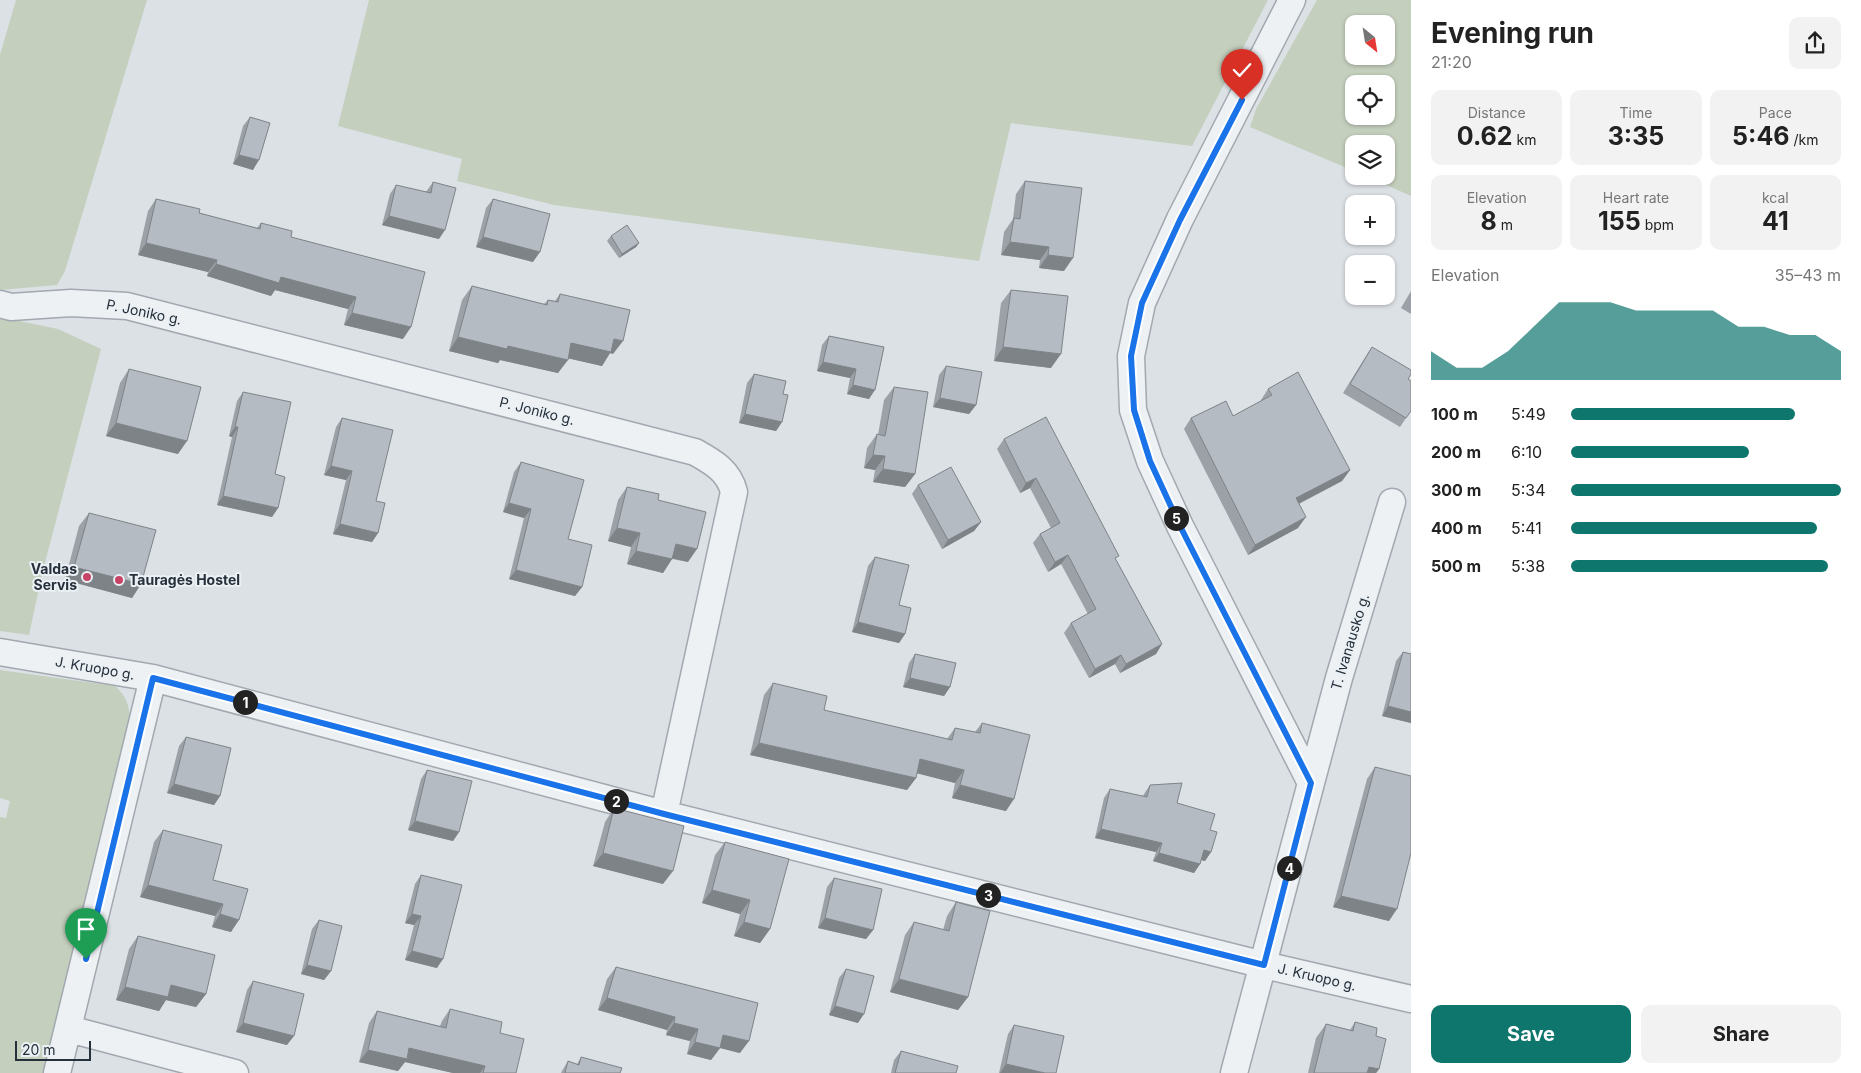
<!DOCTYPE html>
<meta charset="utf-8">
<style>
body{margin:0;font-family:Inter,sans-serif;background:#f2f2f2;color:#222;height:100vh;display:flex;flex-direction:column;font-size:19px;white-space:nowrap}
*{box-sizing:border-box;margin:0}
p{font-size:16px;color:#767676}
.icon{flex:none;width:28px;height:28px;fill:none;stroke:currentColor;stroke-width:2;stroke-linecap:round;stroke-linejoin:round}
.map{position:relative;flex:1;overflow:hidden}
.drawer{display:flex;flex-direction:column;background:#fff;width:450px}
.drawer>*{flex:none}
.needle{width:32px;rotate:150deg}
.tools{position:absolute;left:1345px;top:15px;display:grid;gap:10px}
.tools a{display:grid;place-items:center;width:50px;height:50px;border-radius:10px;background:#fff;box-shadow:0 1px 4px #0004;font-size:25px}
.scale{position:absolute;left:15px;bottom:12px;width:76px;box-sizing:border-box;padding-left:5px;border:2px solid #26303b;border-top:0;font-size:14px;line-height:18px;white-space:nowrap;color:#26303b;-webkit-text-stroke:4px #ebf0f4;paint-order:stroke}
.pin{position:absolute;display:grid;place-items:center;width:42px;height:42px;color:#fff;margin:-51px -21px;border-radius:50% 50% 50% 0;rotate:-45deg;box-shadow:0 0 5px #0007}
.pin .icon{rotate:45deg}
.km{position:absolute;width:25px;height:25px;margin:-12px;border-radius:50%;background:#222;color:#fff;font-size:14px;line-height:25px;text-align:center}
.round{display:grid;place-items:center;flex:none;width:52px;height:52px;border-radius:10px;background:#f2f2f2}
.summary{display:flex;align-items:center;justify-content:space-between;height:85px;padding:0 20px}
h1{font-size:28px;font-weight:700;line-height:38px}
.metrics{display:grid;grid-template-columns:repeat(3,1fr);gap:8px;height:85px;padding:5px 20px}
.metrics div{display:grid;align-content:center;border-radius:10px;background:#f2f2f2;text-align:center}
.metrics b{font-size:25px;font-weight:700}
.metrics small{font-size:14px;font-weight:400}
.metrics p{font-size:14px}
.chart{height:140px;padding:10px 20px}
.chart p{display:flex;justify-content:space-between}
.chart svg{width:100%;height:90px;margin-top:5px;fill:#0f766e;opacity:.7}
.cta{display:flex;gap:10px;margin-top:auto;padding:10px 20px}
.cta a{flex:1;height:58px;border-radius:10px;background:#0f766e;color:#fff;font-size:20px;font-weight:700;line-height:58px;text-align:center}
.cta a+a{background:#f2f2f2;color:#222}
ul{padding:0 20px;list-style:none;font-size:16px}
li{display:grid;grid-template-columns:80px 60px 1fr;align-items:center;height:38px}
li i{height:12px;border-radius:6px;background:#0f766e}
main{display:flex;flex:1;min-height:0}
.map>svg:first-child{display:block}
.green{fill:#c4cfbd;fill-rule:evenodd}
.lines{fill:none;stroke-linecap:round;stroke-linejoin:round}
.minor-casing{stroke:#a2a8af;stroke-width:29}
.minor{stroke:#eef1f4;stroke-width:26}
.wall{fill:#9ba1a7}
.shaded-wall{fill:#7e8388}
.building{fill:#b4bbc2;stroke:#7e8388}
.route-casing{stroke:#fff;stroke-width:10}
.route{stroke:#1a73e8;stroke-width:6}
.poi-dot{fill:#c84467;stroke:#ebf0f4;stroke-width:2}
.labels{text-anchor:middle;stroke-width:4;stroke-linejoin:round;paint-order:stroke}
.street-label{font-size:14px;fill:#26303b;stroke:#ebf0f4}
.poi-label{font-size:14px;font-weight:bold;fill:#26303b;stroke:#ebf0f4;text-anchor:end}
</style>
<main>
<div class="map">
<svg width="1411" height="1073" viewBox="0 0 1411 1073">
<rect width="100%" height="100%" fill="#dce1e6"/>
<path class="green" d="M16,0h131l-82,271 -8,14 -57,5v-235z
M369,0h899l-76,146 -181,-23 -32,138 -425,-56 -97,-24 5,-22 -124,-33z
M1317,0h94v196l-45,-20h20v-32h-32v27l-104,-44 6,-18zM1354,24h32v32h-32zM1354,84h32v32h-32z
M0,317l58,12 43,20 -59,225 -13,61 -29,-4z
M0,670l115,16c11,10 14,18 15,33l-84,354h-46v-256l6,1 4,-17 -10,-3z"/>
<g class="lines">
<g class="minor-casing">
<path id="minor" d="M0,304l11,3 60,-4 56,3 568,146c18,10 34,19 39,40l-70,322
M0,652l153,26 511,136 600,151 147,34
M1311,783l28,-105 53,-176
M69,1029l166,44
M57,1073l96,-395
M1234,1073l77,-290 -131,-257 -30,-65 -17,-51 -2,-54 11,-53 38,-84 112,-219"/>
</g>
<use href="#minor" class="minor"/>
</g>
<path class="wall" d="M250,117l3,53 -20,-6 10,-38z
M1025,181l39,90 -25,-3 1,-8 -39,-5 3,-23 9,-13 3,-25z
M433,182l6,57 -57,-14 8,-31 6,-9 30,7z
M156,199l43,14 58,15 4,-5 30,14 112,102 -59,-14 4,-16 -73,-19 -4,6 -64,-20 1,-4 -70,-17 10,-44z
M493,199l40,63 -57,-15 10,-39z
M611,236l28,7 -3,4 -17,11 -12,-17z
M472,286l72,18 4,-4 7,1 5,-7 53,60 -3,-1 -8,13 -34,-8 -10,15 -58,-13 -2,3 -49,-12 13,-51z
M1011,290l40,78 -57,-7 7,-58z
M1411,291v23l-10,-6z
M829,336l55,11 -15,52 -22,-5 3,-16 -33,-7 5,-26z
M1372,347l36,32 -2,39 -6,9 -57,-34 23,-37z
M946,366l30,39 -7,9 -36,-7 6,-32z
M129,369l49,85 -72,-18 14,-53z
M754,374l29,20 -1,28 -6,9 -37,-8 8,-40z
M894,387l21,87 -10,13 -32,-5 2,-12 -11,-2 3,-20 10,-14 1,1 6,-35z
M1268,389l82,81 -8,11 -43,23 -1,24 -50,27 -64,-126 7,-11 42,-2 28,-15v-1z
M243,392l32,82 3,34 -6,9 -55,-12 15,-68 -3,-1 8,-35z
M342,418l36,115 -6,9 -39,-8 13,-54 -22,-5 12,-48z
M1004,439l112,121 46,84 -6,10 -36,19 -5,-9 -26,14 -25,-45 7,-10 17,-9 -27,-50 -13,8 -15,-29 7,-9 11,-6 -21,-40 -10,5 -23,-44z
M521,462l47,77 14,48 -7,9 -66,-17 15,-61 -21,-6 11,-40z
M918,485l63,37 -7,9 -32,18 -30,-55z
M627,487l61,75 -16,-3 -9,14 -36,-9 4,-17 -23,-6 10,-41z
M89,513l52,71 -9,14 -67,-18 14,-54z
M875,557l24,48 6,29 -6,9 -47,-11 16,-66z
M1403,652l8,2v69l-29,-7 14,-55z
M915,654l35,33 -6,9 -41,-9 6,-24z
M773,683l51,27 123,29 8,-11 20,4 7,-9 24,88 -54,-13 3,-15 -38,-10 -1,5 -9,12 -157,-35 14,-60z
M186,737l34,59 -6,9 -47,-12 12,-47z
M1375,767l14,154 -56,-14 34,-128z
M427,770l32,62 -6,9 -45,-11 13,-51z
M1150,785l27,18 33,27 1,22 -6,9 -4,-1 -1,4 -6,9 -41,-12 3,-9 -61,-14 9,-40 6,-9 33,7 1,-2z
M614,808l49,76 -70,-18 12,-44z
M163,830l50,50 35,9 -17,43 -19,-5 3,-11 -75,-19 14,-55z
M725,842l45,87 -10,14 -26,-7 6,-22 -38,-11 13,-48z
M421,875l16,93 -32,-8 9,-35 -9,-2 10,-39z
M834,878l39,52 -7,9 -48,-11 9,-41z
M956,902l12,95 -10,13 -68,-18 15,-57 9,-13 29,8 4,-14z
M319,920l12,51 -7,9 -23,-6 11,-45z
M138,936l68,58 -10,13 -30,-7 -7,11 -43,-11 13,-51z
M616,967l124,86 -20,-5 -9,12 -24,-6 3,-13 -24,-6 1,-5 -69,-20 9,-31z
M846,969l12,54 -29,-8 10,-37z
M253,981l34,64 -51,-13 11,-42z
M450,1009l50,24 16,40h-63l-48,-11 -7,9 -39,-9 10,-39 8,-12 63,15 2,-5z
M1355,1022l21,14 3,33 -3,4h-68l8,-35 10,-14 24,6z
M1014,1025l42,48h-57l9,-39z
M901,1051l55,22h-65l3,-13z
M581,1057l39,16h-59l1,-2 6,-10 9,3z"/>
<path class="shaded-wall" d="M239,155l20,5 -6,10 -20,-6z
M389,216l56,14 -6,9 -57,-14z
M483,237l57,15 -7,10 -57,-15z
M1010,242l39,5 -9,13 -39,-5z
M146,243l71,17 -9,12 -70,-17z
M639,243l-3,4 -17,11 3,-4z
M1048,255l25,3 -9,13 -25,-3z
M216,264l65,13 75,20 -8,12 -73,-19 -4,6 -64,-20z
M352,313l59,14 -8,12 -59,-14z
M458,337l50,9 60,14 -10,13 -58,-13 -2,3 -49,-12z
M614,339l9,2 -10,13 -3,-1 -8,13 -40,-9 9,-14z
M1003,347l58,7 -10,14 -57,-7z
M823,362l33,7 -6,9 -33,-7z
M853,385l22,5 -6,9 -22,-5z
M940,398l36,7 -7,9 -36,-7z
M745,414l37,8 -6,9 -37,-8z
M116,423l71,18 -9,13 -72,-18z
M235,427h3l-6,10 -3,-1z
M873,455l12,1 -10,14 -11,-2z
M331,466l21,5 -6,9 -22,-5z
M883,469l32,5 -10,13 -32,-5z
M1350,470l-8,11 -54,28 8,-11z
M1036,478l-6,10 -10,5 6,-10z
M223,496l55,12 -6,9 -55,-12z
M509,503l22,6 -7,9 -21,-6z
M1306,517l-8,11 -50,27 7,-10z
M981,522l-7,9 -32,18 6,-9z
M340,524l38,9 -6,9 -39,-8z
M617,528l23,5 -9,14 -23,-6z
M676,544l21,5 -9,13 -21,-5z
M636,551l36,8 -9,14 -36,-9z
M1068,555l-7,9 -13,8 7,-10z
M74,567l67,17 -9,14 -67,-18z
M516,570l66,17 -7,9 -66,-17z
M858,622l47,12 -6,9 -47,-11z
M1162,644l-6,10 -36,19 6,-9z
M1121,655l-6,9 -26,14 6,-9z
M910,678l40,9 -6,9 -41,-9z
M1388,706l23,6v11l-29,-7z
M759,743l157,35 -9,12 -157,-35z
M920,759l44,11 -9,13 -43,-11z
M174,784l46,12 -6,9 -47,-12z
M960,785l54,14 -8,12 -54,-13z
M415,821l44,11 -6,9 -45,-11z
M1101,829l61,14 -6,9 -61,-14z
M1204,850l7,2 -6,9 -7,-2z
M603,853l70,18 -10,13 -70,-18z
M1159,853l41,11 -6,9 -41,-12z
M148,885l75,19 -8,12 -75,-19z
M712,890l38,10 -10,14 -38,-11z
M1341,896l56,13 -8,12 -56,-14z
M220,914l19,6 -8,12 -19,-5z
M412,914l9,2 -7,9 -9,-2z
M825,918l48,12 -7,9 -48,-11z
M744,922l26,7 -10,14 -26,-7z
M412,951l31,8 -6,9 -32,-8z
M307,965l24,6 -7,9 -23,-6z
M899,979l69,18 -10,13 -68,-18z
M171,985l35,9 -10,13 -30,-7 -7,11 -43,-11 9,-13z
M607,998l68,19 -8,13 -69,-20z
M835,1006l29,8 -6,9 -29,-8z
M243,1023l51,13 -7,9 -51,-13z
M674,1023l24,6 -8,12 -24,-6z
M723,1035l26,6 -9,12 -20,-5 -9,12 -24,-6 8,-12z
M409,1048l76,18 -5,7h-27l-48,-11 -7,9 -39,-9 9,-12z
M1006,1064l39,9h-45z
M1369,1067l10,2 -3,4h-12z"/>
<path class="building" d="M250,117l20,6 -11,37 -20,-5z
M1025,181l57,7 -9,70 -25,-3 1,-8 -39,-5 4,-24 6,1z
M433,182l23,6 -11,42 -56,-14 7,-31 35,8z
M156,199l44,10 -1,4 61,16 1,-6 31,8 -1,6 134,35 -14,55 -59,-14 4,-16 -75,-20 -2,6 -63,-19 1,-4 -71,-17z
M493,199l57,15 -10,38 -57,-15z
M627,225l12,18 -17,11 -11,-18z
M472,286l75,19 1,-5 10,2 2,-8 70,16 -7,31 -9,-2 -3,13 -40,-9 -3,17 -60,-14 -1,3 -49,-12z
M1011,290l57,6 -7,58 -58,-7z
M829,336l55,11 -9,43 -22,-5 3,-16 -33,-7z
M1372,347l39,23v4l-3,5 3,2v30l-5,7 -56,-34z
M946,366l36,6 -6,33 -36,-7z
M129,369l72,18 -14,54 -71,-18z
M1298,372l52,98 -54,28 10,19 -51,28 -64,-127 35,-17 7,15 39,-21 -4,-6z
M754,374l32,7 -3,13 5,1 -6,27 -37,-8z
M894,387l34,5 -13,82 -32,-5 2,-13 -12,-1 4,-21 8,2z
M243,392l48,10 -16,72 10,3 -7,31 -55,-12 15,-69h-3z
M1046,417l73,139 -4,2 47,86 -36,20 -5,-9 -26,14 -24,-46 25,-14 -28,-54 -13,7 -15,-28 20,-11 -24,-45 -10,5 -22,-44z
M342,418l51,12 -17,71 9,2 -7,30 -38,-9 12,-53 -21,-5z
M521,462l63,18 -16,59 24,6 -10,42 -66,-17 15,-61 -22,-6z
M951,467l30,55 -33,18 -30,-55z
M627,487l32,7 -1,6 48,12 -9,37 -21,-5 -4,15 -36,-8 4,-18 -23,-5z
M89,513l67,17 -15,54 -67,-17z
M875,557l34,8 -10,40 12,3 -6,26 -47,-12z
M1403,652l8,2v58l-23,-6z
M915,654l41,9 -6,24 -40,-9z
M773,683l54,13 -3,14 128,30 3,-12 25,5 2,-10 48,12 -16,64 -54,-14 4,-15 -44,-11 -4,19 -157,-35z
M186,737l45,11 -11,48 -46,-12z
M1375,767l36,9v77l-14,56 -56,-13z
M427,770l45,11 -13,51 -44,-11z
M1182,783l-5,20 38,11 -5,16 7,2 -6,20 -7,-2 -4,14 -41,-11 3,-10 -61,-14 9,-40 37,8 3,-12z
M614,808l70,18 -11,45 -70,-18z
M163,830l59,15 -9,35 35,9 -9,31 -19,-6 3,-10 -75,-19z
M725,842l64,17 -19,70 -26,-7 6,-22 -38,-10z
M421,875l41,10 -19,74 -31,-8 9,-35 -9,-2z
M834,878l48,11 -9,41 -48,-12z
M956,902l34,9 -22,86 -69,-18 15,-57 35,9z
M319,920l23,6 -11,45 -24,-6z
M138,936l77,19 -9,39 -35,-9 -3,12 -43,-10z
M616,967l142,36 -9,38 -26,-6 -3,13 -25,-6 3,-13 -24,-6 1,-6 -68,-19z
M846,969l28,7 -10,38 -29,-8z
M253,981l51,13 -10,42 -51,-13z
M450,1009l52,13 -2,11 24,6 -8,34h-33l2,-7 -76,-18 -2,11 -39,-9 9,-39 69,17z
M1355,1022l22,6 -1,8 10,3 -7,30 -10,-2 -2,6h-53l12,-49 27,7z
M1014,1025l50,11 -8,37h-11l-39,-9z
M901,1051l57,15 -2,7h-61z
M581,1057l41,11 -2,5h-55l3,-12 11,4z"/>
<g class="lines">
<g class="route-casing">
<path id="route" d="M86,959l67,-281 511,136 600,151 47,-182 -131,-257 -30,-65 -16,-51 -3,-54 11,-53 38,-83 62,-120"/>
</g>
<use href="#route" class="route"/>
</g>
<g class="poi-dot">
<circle cx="87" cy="577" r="5"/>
<circle cx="119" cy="580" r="5"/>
</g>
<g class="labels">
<g class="street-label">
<text transform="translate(144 312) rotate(12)" y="5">P. Joniko g.</text>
<text transform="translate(537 411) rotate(14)" y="5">P. Joniko g.</text>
<text transform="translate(1350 642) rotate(-73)" y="5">T. Ivanausko g.</text>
<text transform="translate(95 668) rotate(10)" y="5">J. Kruopo g.</text>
<text transform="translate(1317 977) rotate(13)" y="5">J. Kruopo g.</text>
</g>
<g class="poi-label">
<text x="77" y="574">Valdas<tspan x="77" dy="16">Servis</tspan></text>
<text x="129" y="585" text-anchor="start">Tauragės Hostel</text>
</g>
</g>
</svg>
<div class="tools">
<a><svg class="needle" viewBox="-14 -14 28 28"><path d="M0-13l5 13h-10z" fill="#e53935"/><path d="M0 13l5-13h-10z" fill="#767676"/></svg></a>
<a><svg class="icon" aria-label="locate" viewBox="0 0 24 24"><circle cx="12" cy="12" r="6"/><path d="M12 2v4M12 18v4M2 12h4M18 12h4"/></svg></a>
<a><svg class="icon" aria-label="layers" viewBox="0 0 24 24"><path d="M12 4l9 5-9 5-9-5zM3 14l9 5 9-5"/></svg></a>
<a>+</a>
<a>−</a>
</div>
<div class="scale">20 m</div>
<div class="pin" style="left:86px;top:959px;background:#1e9e55"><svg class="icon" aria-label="arrive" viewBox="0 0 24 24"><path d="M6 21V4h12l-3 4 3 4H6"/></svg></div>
<div class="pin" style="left:1242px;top:100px;background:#d93025"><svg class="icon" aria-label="check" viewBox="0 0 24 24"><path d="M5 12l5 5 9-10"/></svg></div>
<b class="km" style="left:245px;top:702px">1</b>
<b class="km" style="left:616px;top:801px">2</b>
<b class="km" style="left:988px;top:895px">3</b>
<b class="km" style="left:1289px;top:868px">4</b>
<b class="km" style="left:1176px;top:518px">5</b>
</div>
<section class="drawer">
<div class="summary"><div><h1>Evening run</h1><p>21:20</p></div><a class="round"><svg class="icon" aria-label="share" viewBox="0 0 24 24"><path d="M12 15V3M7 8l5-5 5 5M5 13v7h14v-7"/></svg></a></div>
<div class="metrics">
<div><p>Distance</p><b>0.62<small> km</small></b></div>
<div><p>Time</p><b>3:35</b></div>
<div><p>Pace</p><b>5:46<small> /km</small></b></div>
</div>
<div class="metrics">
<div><p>Elevation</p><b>8<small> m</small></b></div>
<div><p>Heart rate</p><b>155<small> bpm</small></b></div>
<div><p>kcal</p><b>41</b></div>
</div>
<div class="chart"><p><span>Elevation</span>35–43 m</p>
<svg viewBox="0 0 160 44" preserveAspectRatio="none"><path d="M0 44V30L10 38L20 38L30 30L40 18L50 6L60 6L70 6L80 10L90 10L100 10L110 10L120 18L130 18L140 22L150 22L160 30V44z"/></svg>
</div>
<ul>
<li><b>100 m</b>5:49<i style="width:83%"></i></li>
<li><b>200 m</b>6:10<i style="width:66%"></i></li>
<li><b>300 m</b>5:34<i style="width:100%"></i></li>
<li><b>400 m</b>5:41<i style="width:91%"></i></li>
<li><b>500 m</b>5:38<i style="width:95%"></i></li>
</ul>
<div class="cta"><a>Save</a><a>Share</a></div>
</section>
</main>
